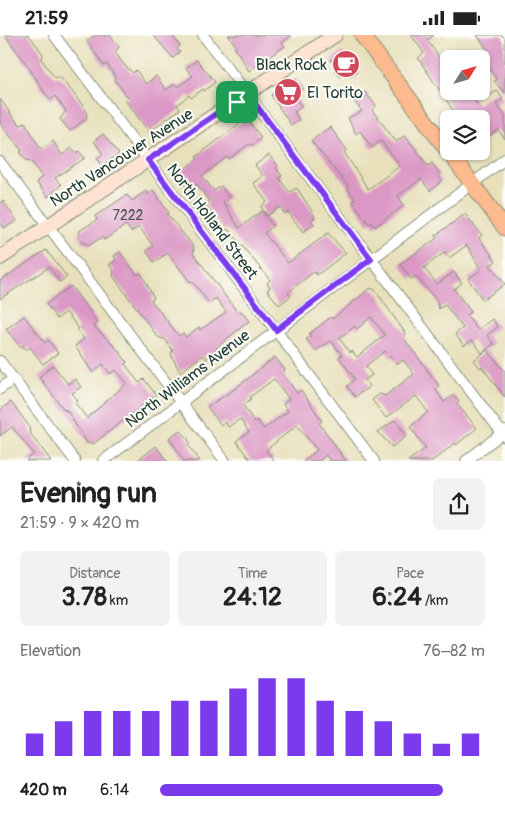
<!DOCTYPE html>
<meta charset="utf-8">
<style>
body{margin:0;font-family:Pangolin,sans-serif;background:#f2f2f2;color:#222;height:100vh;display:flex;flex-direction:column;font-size:19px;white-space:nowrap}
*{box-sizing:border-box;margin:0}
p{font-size:16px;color:#767676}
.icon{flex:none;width:28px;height:28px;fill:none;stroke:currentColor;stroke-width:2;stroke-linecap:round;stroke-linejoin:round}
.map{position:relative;height:426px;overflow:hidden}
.sheet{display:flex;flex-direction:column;background:#fff;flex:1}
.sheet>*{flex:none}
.needle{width:32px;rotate:53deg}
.fabs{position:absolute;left:440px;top:15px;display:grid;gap:10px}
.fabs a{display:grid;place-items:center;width:50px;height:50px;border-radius:8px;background:#fff;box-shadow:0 1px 4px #0004;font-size:25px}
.pin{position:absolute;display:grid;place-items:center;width:42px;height:42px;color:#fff;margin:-21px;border-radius:10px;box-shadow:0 2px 8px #0006}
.round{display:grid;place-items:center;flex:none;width:52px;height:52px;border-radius:8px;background:#f2f2f2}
.headline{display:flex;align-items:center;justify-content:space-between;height:85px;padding:0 20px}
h1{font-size:28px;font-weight:700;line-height:38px}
.metrics{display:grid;grid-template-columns:repeat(3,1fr);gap:8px;height:85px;padding:5px 20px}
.metrics div{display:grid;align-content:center;border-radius:8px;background:#f2f2f2;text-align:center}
.metrics b{font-size:25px;font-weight:700}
.metrics small{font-size:14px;font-weight:400}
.metrics p{font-size:14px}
.chart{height:140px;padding:10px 20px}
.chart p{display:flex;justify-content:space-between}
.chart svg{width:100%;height:90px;margin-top:5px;stroke:#7c3aed;stroke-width:6}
ul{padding:0 20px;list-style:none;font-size:16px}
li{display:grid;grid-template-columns:80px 60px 1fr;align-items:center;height:38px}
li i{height:12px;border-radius:6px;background:#7c3aed}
.status{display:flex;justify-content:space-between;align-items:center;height:35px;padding:0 25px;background:#fff;direction:ltr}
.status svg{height:14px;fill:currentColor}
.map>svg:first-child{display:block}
.building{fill:#db97c5;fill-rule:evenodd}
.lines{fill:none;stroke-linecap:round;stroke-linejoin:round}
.street-casing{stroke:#848e78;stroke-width:12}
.secondary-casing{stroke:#848e78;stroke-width:16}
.primary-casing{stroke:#848e78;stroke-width:17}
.street{stroke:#fff;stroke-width:10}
.secondary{stroke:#fee3d2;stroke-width:14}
.primary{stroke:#fcba8e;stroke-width:15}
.route-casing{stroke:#fff;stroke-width:10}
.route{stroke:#7c3aed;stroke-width:6}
.labels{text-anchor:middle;stroke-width:4;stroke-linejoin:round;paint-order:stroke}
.number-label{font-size:14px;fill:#4e5458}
.poi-label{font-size:16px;fill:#1f3d34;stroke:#fdfcf7;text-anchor:end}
.street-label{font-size:16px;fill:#1f3d34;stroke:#fdfcf7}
</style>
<div class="status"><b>21:59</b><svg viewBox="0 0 49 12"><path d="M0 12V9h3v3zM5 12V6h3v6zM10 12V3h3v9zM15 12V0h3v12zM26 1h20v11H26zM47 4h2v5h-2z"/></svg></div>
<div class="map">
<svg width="505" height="426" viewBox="0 0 505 426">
<rect width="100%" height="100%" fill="#fdfcf7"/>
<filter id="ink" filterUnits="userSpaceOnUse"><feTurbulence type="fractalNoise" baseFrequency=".02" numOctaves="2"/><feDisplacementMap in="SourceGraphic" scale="10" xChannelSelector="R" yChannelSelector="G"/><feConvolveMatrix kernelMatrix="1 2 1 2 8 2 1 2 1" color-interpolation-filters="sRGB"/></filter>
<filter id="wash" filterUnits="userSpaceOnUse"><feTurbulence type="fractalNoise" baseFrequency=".0096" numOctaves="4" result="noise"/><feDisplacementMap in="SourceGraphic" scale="20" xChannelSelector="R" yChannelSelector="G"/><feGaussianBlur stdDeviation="1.12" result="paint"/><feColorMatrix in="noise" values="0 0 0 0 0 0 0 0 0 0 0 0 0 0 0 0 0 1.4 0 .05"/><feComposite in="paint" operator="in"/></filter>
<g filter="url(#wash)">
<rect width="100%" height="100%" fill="#e8e0bb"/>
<g id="blocks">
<path class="building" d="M5,0h24l14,19 -1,6 10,14 4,4 3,-2 12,14 15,20 1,8 -17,13 -10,-12 6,-8 -11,-15 -4,4 -7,-8 -16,-26z
M95,0h15l9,12 -4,5 9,13 9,8 3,-3 10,14 10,-8 10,14 9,-6 3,3 15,-11 -7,-8 11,-8 18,22 -11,9 -1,-2 -12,9 -2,-3 -12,10 3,4 -31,23 -24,-32 3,-3 -14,-18 2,-1 -9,-14 -3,2 -17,-25z
M153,0h19l8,11 -3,3 3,3 -7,6z
M228,0h64l-10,8 3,3 -36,25 -14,-23 1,-2z
M411,0h23l-7,5 14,20 8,-6v45l10,-8h10l8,13 20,-13 6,8 -7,5 9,12v23l-7,-9 -17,12v-23h-22l-41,-61 6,-5z
M477,0h25l3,4v54l-11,-12 3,-1 -13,-20 5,-3 -4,-5 3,-2z
M343,17l14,20 -8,5 -3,-5 -6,5 -5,-7 3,-1 -8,-9z
M296,44l7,10 -9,6 8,12 -8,5 5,8 -8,5 -20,-30z
M365,57l11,14 -4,4 24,32 9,-7 23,31 4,-3 8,11 -2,2 4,5 -12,10 -9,-12 -23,17 6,9 -29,22 -4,-5 -2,2 -17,-23 3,-2 -8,-11 1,-2 -37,-45 19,-14 17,23 -3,2 24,37 32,-23 -19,-25 -9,7 -12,-17 -4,3 -8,-16 14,-7 -9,-11z
M0,64l16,22 5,4 4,-3 16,28 12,-9 9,14 10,-7 4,5 3,-2 6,7 -30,20 6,7 -13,12 -12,-15 6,-5 -11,-16 -5,-1 -6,-8 2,-1 -22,-28z
M244,85l2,3 3,-2 12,17 -9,7 -3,-1 -20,15 -2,-2 -25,19 12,15 7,-5 8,11 -6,5 16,26 23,-17 11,15 -9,7 24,30 40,-30 18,20 -29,22 -2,-3 -4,2 -20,16 -3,3 3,3 -12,9 -12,-15 3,-2 -3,-5 3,-3 -41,-50 -6,-1 -6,-8 -12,-18 4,-2 -3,-4 -9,-13 -7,6 -13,-16 21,-15 -2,-2z
M103,99l16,20 -17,11 -5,-7 6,-4 -9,-13z
M269,120l9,11 -2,2 6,8 -3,2 10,14 8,-4 16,25 2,5 -4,2 3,4 -11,8 -15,-20 -3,2 -5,-7 -13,9 -6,-9 6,-5 -14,-19 10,-7 -8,-11z
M153,155l16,23 -2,1 27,33 -1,6 45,60 3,-2 8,10 -33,27 2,2 -12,9 -3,-4 -23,17 -8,-15 -1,-5 2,-1 -9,-13 -2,1 -5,-3 -44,-60 1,-5 -5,-6 7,-5 -2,-4 6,-4 17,23 4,-2 13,25 -3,2 28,36 4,-3 3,4 13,-10 1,3 26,-18 -10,-14 -7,5 -17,-22 -2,1 -22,-29 -14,9 -8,-11 7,-5 -14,-19 -8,5 -5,-7 -22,15 -2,-3 -14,9 -3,-4 -2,2 -5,-9 2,-2 -1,-2 18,-11 -2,-4 32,-21 5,6 14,-10 2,3z
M3,166l14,20 -13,7 -4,-6v-19z
M465,179l17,21 -3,3 17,23 -6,4 15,19 -22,16 -15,-21 13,-9 -14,-25 -18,13 -4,-6 -21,16 13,16 17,-12 8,11 -8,6 17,23 -5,3 12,15 14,-11 6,8 -11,8 7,9 -12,9 -10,-13 -8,6 -9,-12 8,-6 -18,-23 -6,4 -3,-9 -20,-24 -5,3 -11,-15 36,-25v-4z
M46,215l21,27 -7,5 -11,-15 -49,32v-18z
M71,251l27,37 -4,3 25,25 8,11 -2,2 14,19 5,-4 12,16 -63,49 -2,-2 -3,2 -22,-35 -1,2 -26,-34 14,-12 15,19 7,-5 6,8 -9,6 6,8 -3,2 12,15 40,-35 -11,-13 -6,4 -7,-10 -10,9 -18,-27 9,-7 -7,-9 2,-1 -13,-17 -9,7 -11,-15z
M370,253l5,2 31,44 -3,3 36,49 -4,3 9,13 10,-7 5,7 -2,2 20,24 -21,17 -1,-2 -23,18h-24l18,-13 -16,-21 18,-15 -12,-16 -30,22 -14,-18 8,-6 5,2 29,-22 -11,-14 -5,4 -13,-13 -19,15 6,9 -7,5 5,6 -15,11 -8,-11 8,-7 -16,-22 3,-2 -11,-14 -16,10 -9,-12 5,-3 -2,-2 22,-17 1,2 4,-3zM371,282l14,18 -28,22 -5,-6 -2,2 -11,-15 16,-12 2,3z
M24,281l21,27 3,-3 10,13 -15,11 -13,-17 -4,3 -4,-5 -2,2 -14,-18z
M487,315l18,21v26l-23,-30 -2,1 -6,-8z
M275,322l10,13 -3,3 15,20 4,-3 9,13 12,18 -3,2 27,38h-16l-4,-6 -7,6h-16l14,-11 -20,-25 -31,25 8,11h-23l-15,-20 13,-9 -9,-13 -12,8 -3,-5 -4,3 -14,-18 29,-19zM274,344l15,20 -6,5 5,7 -24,18 -7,-9 -3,2 -11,-17 8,-6 -1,-2z
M11,367l18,24 1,7 21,28h-25l8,-7 -22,-27 -12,9v-26z
M395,385l12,16 -15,11 -14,-15z
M180,395l8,9 2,5 -2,1 12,16h-16l-15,-23z
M156,411l11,15h-30z"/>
</g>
</g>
<g filter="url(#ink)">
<use href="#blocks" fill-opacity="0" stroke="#848e78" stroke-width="1"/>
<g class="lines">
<g class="street-casing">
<path id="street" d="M54,0l320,426
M203,0l302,402
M0,127l225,299
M0,326l75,100
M0,354l13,-10
M103,426l402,-302
M466,426l39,-30"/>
</g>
<g class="secondary-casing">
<path id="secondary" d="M0,223l335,-223"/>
</g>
<g class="primary-casing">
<path id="primary" d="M362,0l143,193"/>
</g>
<use href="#street" class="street"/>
<use href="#secondary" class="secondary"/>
<use href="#primary" class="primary"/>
</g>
</g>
<g class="lines" filter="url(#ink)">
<g class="route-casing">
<path id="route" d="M247,58l124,166 -95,71 -128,-170z"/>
</g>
<use href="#route" class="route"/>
</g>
<defs>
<g id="cafe-disc" transform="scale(1.4375)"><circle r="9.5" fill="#d1495b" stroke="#fdfcf7"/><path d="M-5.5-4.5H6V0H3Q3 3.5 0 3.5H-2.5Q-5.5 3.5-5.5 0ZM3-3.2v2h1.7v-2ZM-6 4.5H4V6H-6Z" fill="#fff"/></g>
<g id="supermarket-disc" transform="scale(1.4375)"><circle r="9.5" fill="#d1495b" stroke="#fdfcf7"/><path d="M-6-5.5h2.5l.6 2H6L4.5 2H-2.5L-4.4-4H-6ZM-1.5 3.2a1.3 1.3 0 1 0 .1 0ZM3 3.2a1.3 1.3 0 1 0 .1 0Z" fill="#fff"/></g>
</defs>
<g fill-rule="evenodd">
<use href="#cafe-disc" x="346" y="29"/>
<use href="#supermarket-disc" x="288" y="57"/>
</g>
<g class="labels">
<g class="number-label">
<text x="128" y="185">7222</text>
</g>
<g class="poi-label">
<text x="327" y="35">Black Rock</text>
<text x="307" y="63" text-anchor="start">El Torito</text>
</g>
<g class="street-label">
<text transform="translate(121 122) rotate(-33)" y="6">North Vancouver Avenue</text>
<text transform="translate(213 186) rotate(53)" y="6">North Holland Street</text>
<text transform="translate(187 343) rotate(-37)" y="6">North Williams Avenue</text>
</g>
</g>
</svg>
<div class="fabs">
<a><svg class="needle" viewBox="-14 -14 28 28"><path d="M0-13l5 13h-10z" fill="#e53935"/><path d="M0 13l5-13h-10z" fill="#767676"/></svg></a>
<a><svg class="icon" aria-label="layers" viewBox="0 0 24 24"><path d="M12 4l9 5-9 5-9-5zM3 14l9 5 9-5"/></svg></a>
</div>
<div class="pin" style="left:237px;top:67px;background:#1e9e55"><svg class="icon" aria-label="arrive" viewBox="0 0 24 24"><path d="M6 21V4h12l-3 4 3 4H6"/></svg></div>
</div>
<section class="sheet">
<div class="headline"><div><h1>Evening run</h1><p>21:59 · 9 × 420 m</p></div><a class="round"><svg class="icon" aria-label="share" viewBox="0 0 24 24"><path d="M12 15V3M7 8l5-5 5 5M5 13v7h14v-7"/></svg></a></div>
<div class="metrics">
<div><p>Distance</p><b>3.78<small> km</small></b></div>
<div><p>Time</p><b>24:12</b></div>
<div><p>Pace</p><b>6:24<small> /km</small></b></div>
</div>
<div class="chart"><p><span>Elevation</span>76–82 m</p>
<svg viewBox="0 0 160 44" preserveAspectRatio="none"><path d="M5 44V33M15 44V27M25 44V22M35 44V22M45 44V22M55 44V17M65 44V17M75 44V11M85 44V6M95 44V6M105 44V17M115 44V22M125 44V27M135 44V33M145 44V38M155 44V33"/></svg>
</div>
<ul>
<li><b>420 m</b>6:14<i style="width:87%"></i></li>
</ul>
</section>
